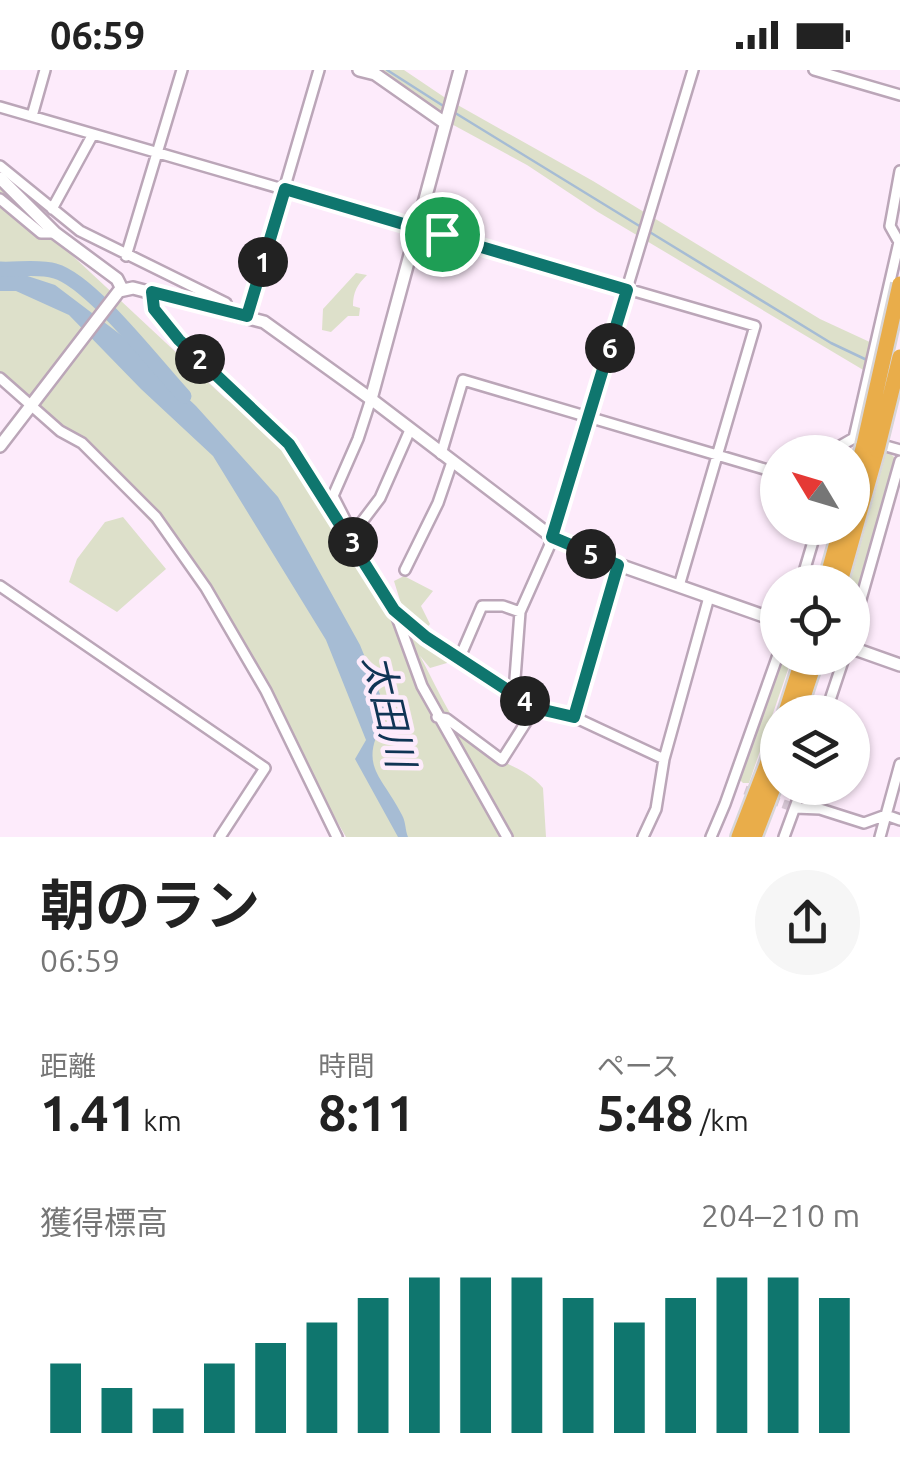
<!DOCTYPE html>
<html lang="ja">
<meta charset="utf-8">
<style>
body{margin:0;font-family:Ubuntu,"Noto Sans JP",sans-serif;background:#f6f6f6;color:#222;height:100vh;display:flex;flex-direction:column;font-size:38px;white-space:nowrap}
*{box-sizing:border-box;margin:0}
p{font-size:32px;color:#767676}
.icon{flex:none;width:55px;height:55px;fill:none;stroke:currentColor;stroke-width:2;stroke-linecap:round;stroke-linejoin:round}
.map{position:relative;height:767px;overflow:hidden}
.side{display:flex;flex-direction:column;background:#fff;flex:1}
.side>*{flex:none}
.needle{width:65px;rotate:308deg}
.buttons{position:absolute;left:760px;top:365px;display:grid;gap:20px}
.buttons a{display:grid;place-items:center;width:110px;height:110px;border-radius:50%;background:#fff;box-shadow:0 2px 8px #0004;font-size:50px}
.pin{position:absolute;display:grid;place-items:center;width:85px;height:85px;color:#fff;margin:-42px;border:5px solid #fff;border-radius:50%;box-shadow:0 2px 10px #0007}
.km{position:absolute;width:50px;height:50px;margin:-25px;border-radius:50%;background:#222;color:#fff;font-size:28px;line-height:50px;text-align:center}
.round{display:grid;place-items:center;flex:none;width:105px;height:105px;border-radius:52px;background:#f6f6f6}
.head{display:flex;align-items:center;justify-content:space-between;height:170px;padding:0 40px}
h1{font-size:55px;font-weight:700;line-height:75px}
.metrics{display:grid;grid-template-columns:repeat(3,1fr);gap:15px;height:170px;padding:10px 40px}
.metrics div{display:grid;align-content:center}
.metrics b{font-size:50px;font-weight:700}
.metrics small{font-size:28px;font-weight:400}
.metrics p{font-size:28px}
.chart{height:280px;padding:20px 40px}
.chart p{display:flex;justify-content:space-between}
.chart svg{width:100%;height:180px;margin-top:10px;stroke:#0f766e;stroke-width:6}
.status{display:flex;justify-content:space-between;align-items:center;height:70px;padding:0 50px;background:#fff;direction:ltr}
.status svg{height:28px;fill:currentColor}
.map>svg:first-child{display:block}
.green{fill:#dde0ca}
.water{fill:#a6bcd4}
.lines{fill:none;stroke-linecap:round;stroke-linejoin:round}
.stream{stroke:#a6bcd4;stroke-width:2.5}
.river{stroke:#a6bcd4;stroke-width:15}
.minor-tunnel{stroke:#d6c6d4;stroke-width:9;stroke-dasharray:9 4.5;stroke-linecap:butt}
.minor-casing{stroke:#bba6b8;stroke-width:14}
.tertiary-casing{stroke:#bba6b8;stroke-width:16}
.motorway-casing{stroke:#d8d6d8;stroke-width:20}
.minor{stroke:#fff;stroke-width:9}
.tertiary{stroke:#fff;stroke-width:11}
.motorway{stroke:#e9ad4a;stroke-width:15}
.motorway-bridge-casing{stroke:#d8d6d8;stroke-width:20;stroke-linecap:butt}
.motorway-bridge{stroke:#e9ad4a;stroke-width:15}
.route-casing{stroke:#fff;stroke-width:20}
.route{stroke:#0f766e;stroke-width:12}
.labels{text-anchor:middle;stroke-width:9;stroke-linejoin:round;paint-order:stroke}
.water-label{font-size:38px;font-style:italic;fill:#0f3454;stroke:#fdebfb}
</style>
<div class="status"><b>06:59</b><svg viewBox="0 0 49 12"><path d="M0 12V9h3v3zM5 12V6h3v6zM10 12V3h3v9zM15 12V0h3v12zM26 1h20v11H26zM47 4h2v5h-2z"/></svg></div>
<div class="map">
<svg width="900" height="767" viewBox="0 0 900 767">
<rect width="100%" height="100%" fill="#fdebfb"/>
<path class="green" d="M376,0h28l43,29 146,82 227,138 80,37v25l-35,-10 -267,-159 -71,-47 -81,-44z
M0,118l225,210 64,46 91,142 34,60 -20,-65 10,-5 29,15 -12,15 9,18 -6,7 23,27v5l-17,5 -10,-12c14,25 32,68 52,87 22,20 51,21 71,45l3,49h-200l-157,-274 -124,-132 -65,-52z
M356,203l11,2c-10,10 -14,17 -14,31l7,2 -1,8h-11l-17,16 -9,-2 1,-21z
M887,380l9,9 -43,152 -3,-29z
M123,447l43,52 -49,43 -48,-30 8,-23 28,-37z
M781,588h11l-43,125h-6l-4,-4z"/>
<path class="water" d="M0,197l55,18 66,50 75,71 82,91 82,148 28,69c-32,52 -8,58 14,101 4,7 3,15 6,22h-10l-43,-78 11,-19 -40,-100 -113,-184 -72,-67 -72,-74 -53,-24h-16z"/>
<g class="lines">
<path class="stream" d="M387,0l58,37
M452,41l189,116
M648,161l183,112 38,18"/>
<path class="river" d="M0,199c17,1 39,-3 55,2 36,10 101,95 129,125"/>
<path class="minor-tunnel" d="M745,720l50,18"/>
<g class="minor-casing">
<path id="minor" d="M814,0l86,25
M0,37l755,219 -76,260
M32,46l13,-46
M0,96l80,65 146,72 2,8
M0,129l41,34h14
M52,139l41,-75
M126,186l56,-186
M152,222l2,17 25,30 110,105 38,56 67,109 28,77 85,151
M247,246l72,-246
M0,308l60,53 22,12 74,74 50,71 60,103 71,146
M879,374l21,6
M839,382l1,-6 14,-8 45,-196 -9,-16 10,-55
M441,384l22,-74 315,93
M358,457l22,-29 30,-68
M353,465l-20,-39 25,-57 13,-40
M405,500l33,-67 14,-41
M801,512l16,-54
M0,516l265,182 -45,69
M396,541l30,26 109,71 39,9 90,42 45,-162
M852,561l48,-170
M460,587l22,-51h21l17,6
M514,622l6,-80 29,-65 144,-477
M826,642l18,-54
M437,647l10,2 55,41 33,-52
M574,647l45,-152
M795,738l25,1 44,14 22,-8 14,5
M643,767l13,-28 8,-50
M711,767l14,-33 53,-149
M784,767l18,-49
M880,767l20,-73"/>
</g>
<g class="tertiary-casing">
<path id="tertiary" d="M359,0l16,4 70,49
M0,108l55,55 62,46 5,10
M371,329l89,-329
M0,376l119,-155 14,-3 131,34 107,77 181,138 67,28 159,56
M852,578l48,17"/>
</g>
<g class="motorway-casing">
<path id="motorway" d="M852,416l12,-41
M826,512l15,-54
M840,512l37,-132
M786,642l17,-54
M798,642l18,-54
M739,767l39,-101
M754,767l24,-62"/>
</g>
<use href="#minor" class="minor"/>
<use href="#tertiary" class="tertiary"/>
<use href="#motorway" class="motorway"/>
<g class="motorway-bridge-casing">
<path id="motorway-bridge" d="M864,375l36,-161
M877,380l23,-93"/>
</g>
<use href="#motorway-bridge" class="motorway-bridge"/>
</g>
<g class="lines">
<g class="route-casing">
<path id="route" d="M285,119l342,101 -75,247 66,28 -44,152 -39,-9 -109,-71 -32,-27 -105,-166 -110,-104 -25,-31 -2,-17 95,24z"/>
</g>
<use href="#route" class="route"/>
</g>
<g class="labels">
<g class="water-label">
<text transform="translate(389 641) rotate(77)" y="13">太田川</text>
</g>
</g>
</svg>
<div class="buttons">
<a><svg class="needle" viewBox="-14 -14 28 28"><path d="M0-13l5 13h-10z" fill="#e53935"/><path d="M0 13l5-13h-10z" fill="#767676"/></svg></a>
<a><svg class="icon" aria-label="locate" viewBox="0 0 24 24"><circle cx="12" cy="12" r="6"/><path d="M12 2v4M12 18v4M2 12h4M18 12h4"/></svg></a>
<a><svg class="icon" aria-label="layers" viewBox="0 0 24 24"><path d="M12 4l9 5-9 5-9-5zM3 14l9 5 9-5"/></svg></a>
</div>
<div class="pin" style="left:442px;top:164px;background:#1e9e55"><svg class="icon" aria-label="arrive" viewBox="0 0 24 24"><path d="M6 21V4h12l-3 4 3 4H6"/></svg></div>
<b class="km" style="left:263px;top:192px">1</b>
<b class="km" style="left:200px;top:289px">2</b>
<b class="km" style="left:353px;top:472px">3</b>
<b class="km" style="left:525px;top:631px">4</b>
<b class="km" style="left:591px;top:484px">5</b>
<b class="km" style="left:610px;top:278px">6</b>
</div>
<section class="side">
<div class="head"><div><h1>朝のラン</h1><p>06:59</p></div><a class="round"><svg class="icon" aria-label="share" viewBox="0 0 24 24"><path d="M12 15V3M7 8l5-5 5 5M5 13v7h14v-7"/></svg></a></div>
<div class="metrics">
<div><p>距離</p><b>1.41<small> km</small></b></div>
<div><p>時間</p><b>8:11</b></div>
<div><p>ペース</p><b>5:48<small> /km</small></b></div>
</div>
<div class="chart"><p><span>獲得標高</span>204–210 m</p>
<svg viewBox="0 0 160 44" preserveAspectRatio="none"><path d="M5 44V27M15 44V33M25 44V38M35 44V27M45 44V22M55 44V17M65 44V11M75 44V6M85 44V6M95 44V6M105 44V11M115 44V17M125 44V11M135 44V6M145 44V6M155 44V11"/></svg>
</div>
</section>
